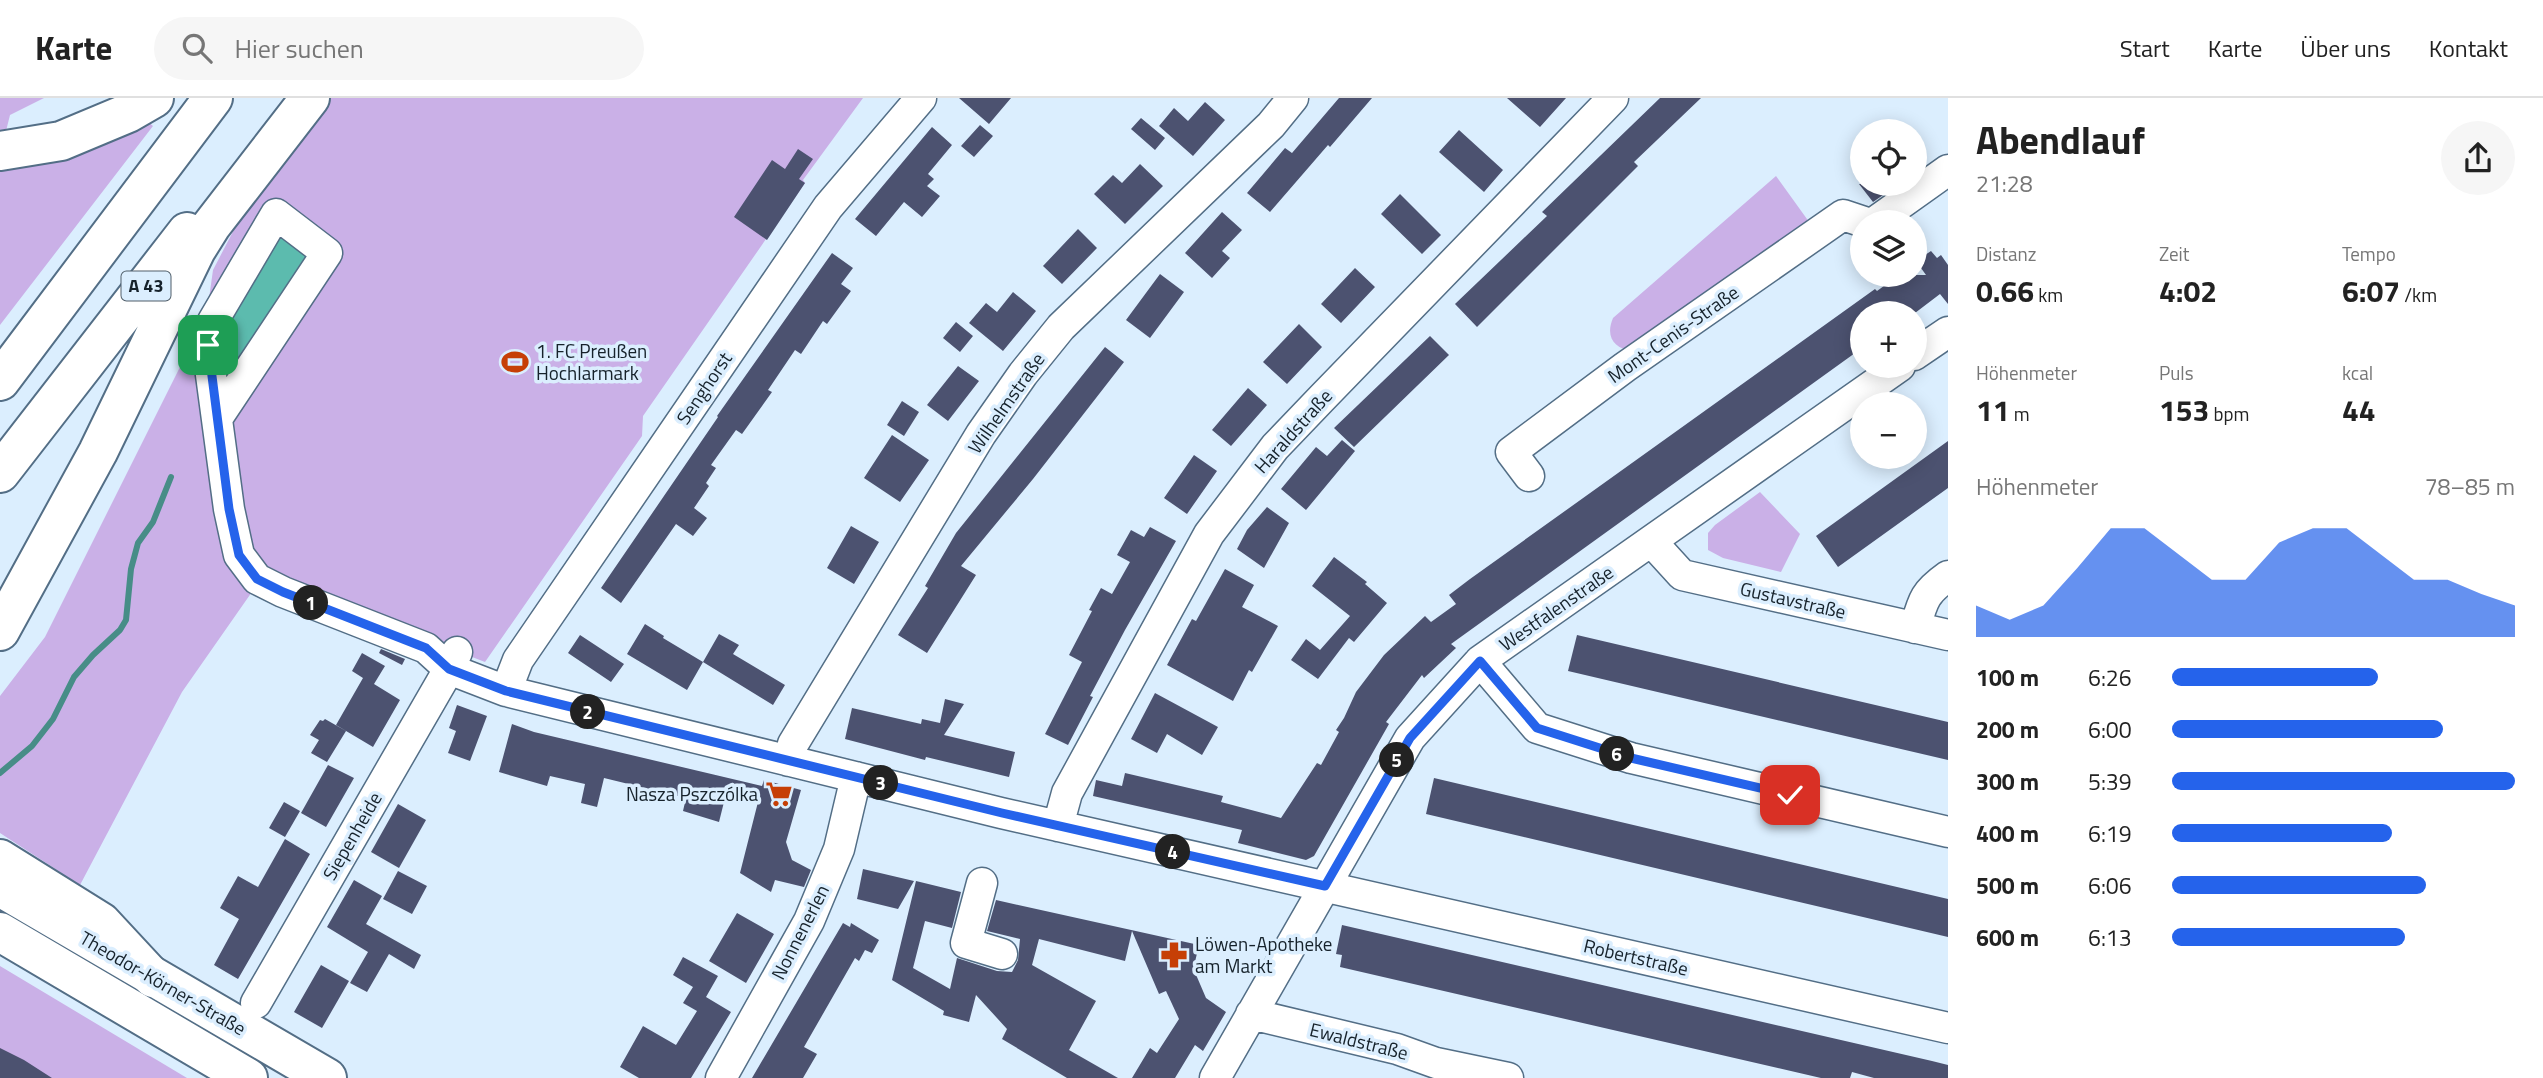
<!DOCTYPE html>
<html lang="de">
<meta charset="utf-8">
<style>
body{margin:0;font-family:"Titillium Web",sans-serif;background:#f6f6f6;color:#222;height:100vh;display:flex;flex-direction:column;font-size:26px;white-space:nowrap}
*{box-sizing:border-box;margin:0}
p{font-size:23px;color:#767676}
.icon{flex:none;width:38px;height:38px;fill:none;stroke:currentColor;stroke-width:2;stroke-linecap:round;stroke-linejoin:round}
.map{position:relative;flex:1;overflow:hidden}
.sheet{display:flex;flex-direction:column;background:#fff;width:595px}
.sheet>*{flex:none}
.buttons{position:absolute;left:1850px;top:21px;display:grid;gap:14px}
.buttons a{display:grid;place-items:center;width:77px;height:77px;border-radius:50%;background:#fff;box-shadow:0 4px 18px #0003;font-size:35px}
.pin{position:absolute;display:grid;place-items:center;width:60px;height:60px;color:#fff;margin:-30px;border-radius:14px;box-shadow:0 4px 10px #0006}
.km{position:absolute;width:35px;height:35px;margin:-18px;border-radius:50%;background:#222;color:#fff;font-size:19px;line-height:35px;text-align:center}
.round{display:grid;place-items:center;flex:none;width:74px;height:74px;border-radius:37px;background:#f6f6f6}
.overview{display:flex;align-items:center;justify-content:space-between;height:119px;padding:0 28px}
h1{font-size:38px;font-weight:700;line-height:52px}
.stats{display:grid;grid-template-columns:repeat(3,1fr);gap:10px;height:119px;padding:7px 28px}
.stats div{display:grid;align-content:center}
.stats b{font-size:30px;font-weight:700}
.stats small{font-size:19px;font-weight:400}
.stats p{font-size:19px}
.chart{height:196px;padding:14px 28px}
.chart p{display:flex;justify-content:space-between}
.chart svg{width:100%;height:126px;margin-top:7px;fill:#2563eb;opacity:.7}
ul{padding:0 28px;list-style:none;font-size:23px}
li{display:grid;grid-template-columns:112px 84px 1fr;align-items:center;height:52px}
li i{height:18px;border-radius:9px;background:#2563eb}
header{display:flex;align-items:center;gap:42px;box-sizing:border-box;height:98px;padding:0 35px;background:#fff;border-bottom:2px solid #e0e0e0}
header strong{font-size:33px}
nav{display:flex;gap:38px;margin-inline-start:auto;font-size:24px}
.search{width:490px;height:63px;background:#f6f6f6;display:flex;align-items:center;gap:18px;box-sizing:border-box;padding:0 24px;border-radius:38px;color:#767676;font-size:26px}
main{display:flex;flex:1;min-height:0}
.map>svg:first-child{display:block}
.green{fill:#cab0e7}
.water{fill:#5cbbae;stroke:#478d87;stroke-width:2}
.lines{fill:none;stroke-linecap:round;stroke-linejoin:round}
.stream{stroke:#478d87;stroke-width:6}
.building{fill:#4c5270}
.minor-casing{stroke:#536e86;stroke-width:33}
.major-casing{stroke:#536e86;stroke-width:42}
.highway-casing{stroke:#536e86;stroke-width:42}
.minor{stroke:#fff;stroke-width:30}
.major{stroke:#fff;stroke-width:38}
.highway{stroke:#fff;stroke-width:38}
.route-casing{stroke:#fff;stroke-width:14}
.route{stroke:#2563eb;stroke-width:9}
.labels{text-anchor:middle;stroke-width:7;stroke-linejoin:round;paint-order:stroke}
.shield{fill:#dbeefe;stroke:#515f6a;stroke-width:2}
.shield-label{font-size:18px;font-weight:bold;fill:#16222b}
.street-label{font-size:19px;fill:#16222b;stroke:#dbeefe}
.poi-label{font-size:19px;fill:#16222b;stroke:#dbeefe;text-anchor:start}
</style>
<header>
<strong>Karte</strong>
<div class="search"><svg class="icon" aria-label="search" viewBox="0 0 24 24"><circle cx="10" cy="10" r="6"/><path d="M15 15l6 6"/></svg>Hier suchen</div>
<nav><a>Start</a><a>Karte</a><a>Über uns</a><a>Kontakt</a></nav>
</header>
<main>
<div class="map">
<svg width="1948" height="980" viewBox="0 0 1948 980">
<rect width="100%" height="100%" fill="#dbeefe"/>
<path class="green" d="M0,0h44l-34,17 -6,24 -4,1z
M326,0h537l-60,82 2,3 -162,233 -1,20 -157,226 -202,-78 -29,5 -72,103 -102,193 -80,-52v-137l45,-59 162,-324 6,-43 26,-50z
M146,22l7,6 -153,199v-160z
M1776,78l36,50 -179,125c-19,-2 -28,-14 -20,-33z
M1760,394l40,42 -19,38 -58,-14 -15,-8v-17l7,-8z
M0,868l187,112h-187z"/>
<path class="water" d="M278,127l33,26 -75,116 -17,-10 -5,-24z"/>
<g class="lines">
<path class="stream" d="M0,675l32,-27 21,-27 21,-42 19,-22 27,-25 6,-10 5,-51 7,-26 15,-21 18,-45"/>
</g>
<path class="building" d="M959,0h52l-22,26z
M1339,0h33l-42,49 -2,-2 -58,67 -23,-19 38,-45 7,5z
M1507,0h59l-26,29z
M1660,0h41l-67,64 4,4 -161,161 -22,-23 92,-88 -5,-4z
M1205,4l20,18 -32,36 -34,-30 15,-18 14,13z
M1141,20l24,20 -10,12 -24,-21z
M980,27l13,11 -19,21 -13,-11z
M932,29l20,18 -24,29 6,5 -7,7 13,10 -18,21 -18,-15 -28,34 -21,-17z
M1459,32l44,40 -19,22 -45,-40z
M798,51l15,10 -14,20 6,4 -38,57 -33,-23 38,-57 13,9z
M1140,66l23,22 -38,38 -31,-30 19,-19 9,8z
M1859,86h40l-26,18z
M1400,96l41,41 -19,19 -41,-40z
M1222,114l20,18 -20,21 8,7 -18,20 -27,-25z
M1078,131l19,19 -35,36 -19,-18z
M1931,153l6,7 4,-3 7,10v39l-8,-10 -25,19h-53v35l-411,296 5,4 -32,30 -2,-3 -36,47 3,2 -75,132 -8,4 -68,-17 4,-13 -149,-34 3,-16 26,6 3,-13 98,23 -2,6 60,16 36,-55 4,2 18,-33 -3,-2 8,-12 12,-26 28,-37 41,-39 6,6 25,-18 -7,-9 21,-16 405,-290 2,2 22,-16h27l-10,-14z
M832,155l21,15 -12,16 10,7 -24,33 -4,-3 -22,33 -6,-4 -27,40 4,2 -30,42 -6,-4 -25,35 5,3 -10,15 3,3 -15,22 13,10 -14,18 -17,-12 -55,79 -20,-15 117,-171 -1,-1z
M1355,170l20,19 -34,36 -20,-19z
M1160,176l24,18 -34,46 -24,-18z
M1013,194l23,19 -33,40 -34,-28 17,-20 11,9z
M956,224l17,14 -13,16 -17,-14z
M1299,226l23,23 -35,37 -24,-22z
M1430,238l19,19 -95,92 -20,-19z
M1105,249l19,15 -91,117 -72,87 15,9 -49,78 -29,-18 30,-47 -3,-2 31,-53z
M958,268l21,15 -31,40 -21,-16z
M1248,290l19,17 -36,41 -19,-16z
M902,303l17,11 -15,24 -17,-11z
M892,337l37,25 -29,42 -36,-24z
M1342,342l13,11 -49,59 -25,-21 35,-42 11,9z
M1948,343v47l-110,79 -22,-31z
M1194,357l23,16 -30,43 -23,-16z
M1267,409l22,16 -25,45 -27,-19 10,-19z
M851,428l28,16 -25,42 -27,-16z
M1150,429l26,14 -51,89 -35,66 3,1 -25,48 -23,-11 37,-72 -13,-7 23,-44 -3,-1 12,-22 11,6 18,-32 -13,-7 14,-25 13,7z
M1334,459l33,25 -2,2 22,19 -33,39 -5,-4 -31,41 -27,-19 15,-21 14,11 30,-34 -38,-30z
M1225,471l29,16 -12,22 36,19 -26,46 -3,-2 -16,31 -66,-36 25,-46 4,2z
M645,526l19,12 -1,2 40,24 16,-28 20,11 -6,9 52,31 -12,20 -70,-43 -16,28 -60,-36z
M580,537l44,29 -13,18 -43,-29z
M1577,537l371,87v38l-380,-89z
M381,551l24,10 -3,6 -23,-12z
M362,555l23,13 -11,18 26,16 -27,47 -37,-22 27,-47 -11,-7z
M1155,595l63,34 -16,28 -35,-21 -10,19 -26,-14z
M945,601l19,5 -20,31 71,17 -6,25 -83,-20 -1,3 -80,-21 7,-31 69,16 1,-5 18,4z
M457,607l30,11 -17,45 -22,-8 8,-22 -7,-3z
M325,621l21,12 -19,31 -16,-9 8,-13 -9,-5 10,-15 3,1z
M512,626l22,8 228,54 2,-6 37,10 -15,52 6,18 19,10 -7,17 -29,-7 -4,12 -31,-19 18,-71 -32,-8 -7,28 -36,-11 3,-13 -82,-20 -7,29 -16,-4 4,-19 -35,-8 -3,10 -48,-14z
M328,667l26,13 -28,49 -25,-14z
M1434,680l514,121v38l-522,-123z
M284,704l16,9 -15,26 -16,-9z
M398,706l28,16 -27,48 -28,-16z
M285,741l25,15 -72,125 -24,-14 25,-46 -19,-11 18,-32 20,11z
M863,771l51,12 -16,28 -41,-10z
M398,773l29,15 -15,28 -29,-15z
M354,782l28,16 -16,28 55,31 -7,14 -25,-15 -22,38 -17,-9 18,-31 -41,-25z
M916,783l45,11 -9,36 -27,-7 -12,47 37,21 7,-31 40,13 15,1 6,-12 2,-21 -33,-8 9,-31 203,45 -5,21 3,11 9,21 20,14 -23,39 -8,-6 -20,33h-43l18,-30 7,5 22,-34 -13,-28 -7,3 -27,-63 -7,30 -86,-22 -7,26 64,36 -27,49 49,28h-51l-65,-39 5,-10 -31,-34 -7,27 -26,-7 1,-4 -52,-31z
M737,815l37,21 -28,49 -37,-22z
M843,825l7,4 1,-4 28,17 -7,13 -7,-3 -6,11 -4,-3 -51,89 13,7 -14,24h-51z
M1342,827l590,136 16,4v13h-74l-22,-6 -2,6h-29l-481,-111 2,-12 -6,-1z
M683,859l35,19 -12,21 25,15 -40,66h-52l-19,-11 23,-41 33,19 21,-34 -14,-8 10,-16 -20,-12z
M321,867l28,16 -27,47 -28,-16z
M0,950l24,12 28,18h-52z"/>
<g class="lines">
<g class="minor-casing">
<path id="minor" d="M1875,124l73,-52
M1914,257l34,-23
M218,319l109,-164 -51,-39 -63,107 -6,24 22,164 10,46 18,24 26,13 143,56 23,21 57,22 495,122 947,215
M1529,378l-18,-24 114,-85 218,-152 21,7
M1651,443l31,34 266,60
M1915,530c8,-28 9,-35 33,-52
M1480,563l57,67 94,30 317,74
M506,593l12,-31 310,-453 93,-109
M789,663l4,-17 188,-310 42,-60 38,-47 210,-202 22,-27
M1058,728l9,-33 142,-259 66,-87 46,-48 292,-301
M982,785l-16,60 36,11
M256,905l193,-334 8,-17
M1251,916l146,35 39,14 72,15
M721,980l88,-157 30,-72 17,-72
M1215,980l195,-340 70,-77 420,-295"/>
</g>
<g class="major-casing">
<path id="major" d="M0,789l327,191
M0,834l248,146"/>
</g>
<g class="highway-casing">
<path id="highway" d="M0,53l61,-10 67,-28 26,-15
M0,283l213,-283
M0,375l187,-241
M0,533l98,-179 98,-202 15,-24 99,-128
M0,761l101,63 52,56"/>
</g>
<use href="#minor" class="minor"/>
<use href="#major" class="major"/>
<use href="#highway" class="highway"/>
</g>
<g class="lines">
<g class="route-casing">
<path id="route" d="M208,247l21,164 10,46 18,24 26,13 143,56 23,21 57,22 496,122 323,73 85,-148 70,-77 57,67 94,30 159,37"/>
</g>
<use href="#route" class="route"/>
</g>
<defs>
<g id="stadium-bare" transform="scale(2.1)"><path d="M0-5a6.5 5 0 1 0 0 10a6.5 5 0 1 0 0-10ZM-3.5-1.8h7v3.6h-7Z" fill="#c63f06" stroke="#dbeefe" stroke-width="2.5" paint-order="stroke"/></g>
<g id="supermarket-bare" transform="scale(2.1)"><path d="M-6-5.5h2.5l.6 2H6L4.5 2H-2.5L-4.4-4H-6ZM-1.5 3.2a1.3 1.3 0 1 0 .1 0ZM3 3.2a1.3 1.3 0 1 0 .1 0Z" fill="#c63f06" stroke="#dbeefe" stroke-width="2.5" paint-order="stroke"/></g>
<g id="pharmacy-bare" transform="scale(2.1)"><path d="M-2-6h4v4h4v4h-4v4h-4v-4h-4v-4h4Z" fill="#c63f06" stroke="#dbeefe" stroke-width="2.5" paint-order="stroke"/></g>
</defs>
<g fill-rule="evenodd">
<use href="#stadium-bare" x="515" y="264"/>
<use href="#supermarket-bare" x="779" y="696"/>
<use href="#pharmacy-bare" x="1174" y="857"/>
</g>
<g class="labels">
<rect class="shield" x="121.5" y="173.5" width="49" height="29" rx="5"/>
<g class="shield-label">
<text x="146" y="194">A 43</text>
</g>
<g class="street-label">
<text transform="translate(1673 236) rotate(-35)" y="7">Mont-Cenis-Straße</text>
<text transform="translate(704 290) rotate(-56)" y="7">Senghorst</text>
<text transform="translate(1006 305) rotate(-55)" y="7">Wilhelmstraße</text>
<text transform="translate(1293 333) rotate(-48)" y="7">Haraldstraße</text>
<text transform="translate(1793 502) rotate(13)" y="7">Gustavstraße</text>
<text transform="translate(1556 510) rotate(-35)" y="7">Westfalenstraße</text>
<text transform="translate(352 738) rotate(-60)" y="7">Siepenheide</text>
<text transform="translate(800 834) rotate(-63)" y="7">Nonnenerlen</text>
<text transform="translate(1636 859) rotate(13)" y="7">Robertstraße</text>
<text transform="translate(163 885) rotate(30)" y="7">Theodor-Körner-Straße</text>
<text transform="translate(1359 943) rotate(14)" y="7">Ewaldstraße</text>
</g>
<g class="poi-label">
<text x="536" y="260">1. FC Preußen<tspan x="536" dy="22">Hochlarmark</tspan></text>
<text x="758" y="703" text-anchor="end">Nasza Pszczólka</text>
<text x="1195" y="853">Löwen-Apotheke<tspan x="1195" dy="22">am Markt</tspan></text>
</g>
</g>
</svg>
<div class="buttons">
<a><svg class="icon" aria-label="locate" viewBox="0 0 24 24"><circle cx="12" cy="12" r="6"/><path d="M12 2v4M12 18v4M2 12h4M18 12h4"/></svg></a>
<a><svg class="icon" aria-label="layers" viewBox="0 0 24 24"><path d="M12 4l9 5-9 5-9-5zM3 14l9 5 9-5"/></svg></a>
<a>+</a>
<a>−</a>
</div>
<div class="pin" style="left:208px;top:247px;background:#1e9e55"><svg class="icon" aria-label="arrive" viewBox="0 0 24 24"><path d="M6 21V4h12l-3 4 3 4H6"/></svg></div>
<div class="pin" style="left:1790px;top:697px;background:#d93025"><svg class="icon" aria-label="check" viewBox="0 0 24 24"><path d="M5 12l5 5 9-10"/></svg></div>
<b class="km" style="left:311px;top:505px">1</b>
<b class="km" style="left:588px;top:614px">2</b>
<b class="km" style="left:881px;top:685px">3</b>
<b class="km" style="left:1173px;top:754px">4</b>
<b class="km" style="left:1397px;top:662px">5</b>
<b class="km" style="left:1617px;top:656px">6</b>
</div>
<section class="sheet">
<div class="overview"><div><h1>Abendlauf</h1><p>21:28</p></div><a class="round"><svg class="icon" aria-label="share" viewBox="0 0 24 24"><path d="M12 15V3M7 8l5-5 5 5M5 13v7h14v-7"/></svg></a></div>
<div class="stats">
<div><p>Distanz</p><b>0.66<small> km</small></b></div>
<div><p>Zeit</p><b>4:02</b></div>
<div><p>Tempo</p><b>6:07<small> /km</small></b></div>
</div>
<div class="stats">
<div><p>Höhenmeter</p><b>11<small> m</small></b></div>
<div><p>Puls</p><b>153<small> bpm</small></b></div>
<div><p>kcal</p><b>44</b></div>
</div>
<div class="chart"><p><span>Höhenmeter</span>78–85 m</p>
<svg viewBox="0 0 160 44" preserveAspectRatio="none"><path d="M0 44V33L10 38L20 33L30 20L40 6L50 6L60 15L70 24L80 24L90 11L100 6L110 6L120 15L130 24L140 24L150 29L160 33V44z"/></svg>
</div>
<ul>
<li><b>100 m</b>6:26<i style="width:60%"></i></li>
<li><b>200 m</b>6:00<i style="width:79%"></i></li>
<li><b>300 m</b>5:39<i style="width:100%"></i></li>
<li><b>400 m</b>6:19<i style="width:64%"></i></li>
<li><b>500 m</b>6:06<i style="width:74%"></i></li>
<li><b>600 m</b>6:13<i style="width:68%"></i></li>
</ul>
</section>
</main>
